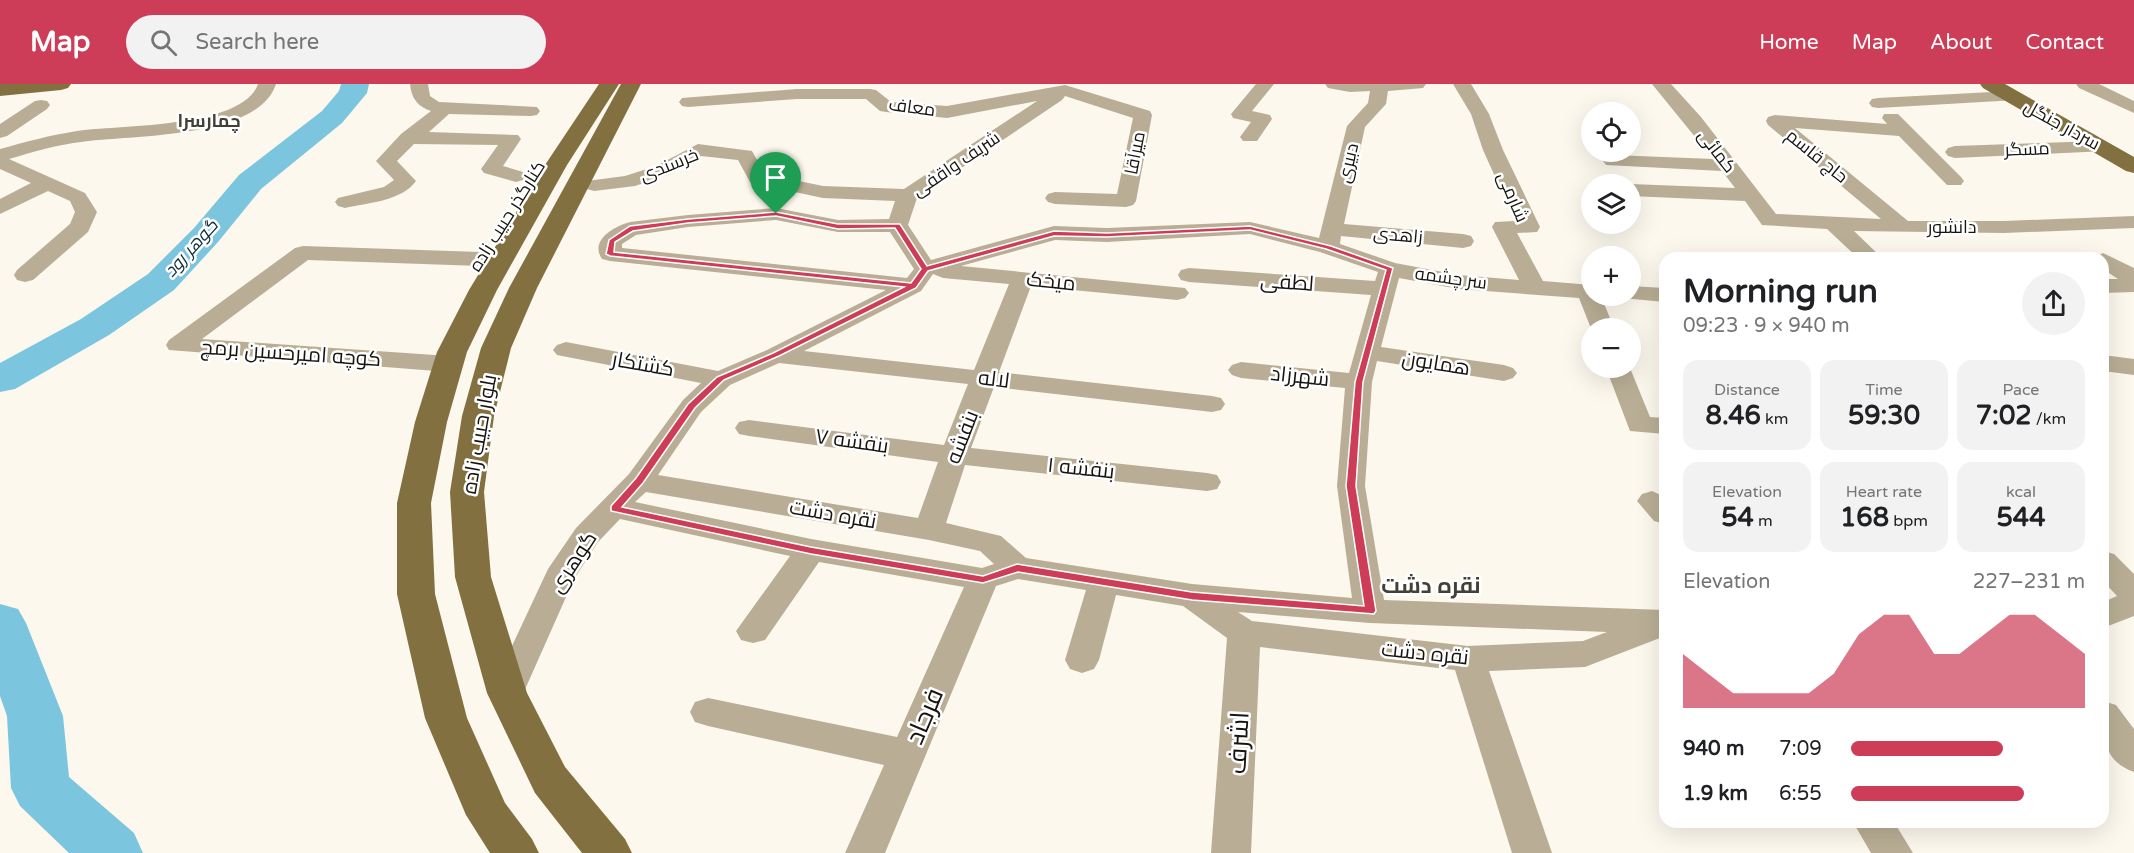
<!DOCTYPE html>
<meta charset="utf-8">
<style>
body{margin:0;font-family:"Varela Round",Cairo,sans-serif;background:#f2f2f2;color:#202124;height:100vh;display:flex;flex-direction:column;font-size:22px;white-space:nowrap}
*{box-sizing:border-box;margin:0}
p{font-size:20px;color:#757577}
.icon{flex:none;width:33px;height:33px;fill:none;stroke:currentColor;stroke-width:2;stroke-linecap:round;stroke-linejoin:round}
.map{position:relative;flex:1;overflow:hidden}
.sheet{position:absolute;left:1659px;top:168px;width:450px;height:576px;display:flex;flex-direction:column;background:#fff;border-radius:18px;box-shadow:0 6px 24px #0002}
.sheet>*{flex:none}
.fabs{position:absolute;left:1581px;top:18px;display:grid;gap:12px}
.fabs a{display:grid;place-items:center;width:60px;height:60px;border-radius:50%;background:#fff;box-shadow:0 6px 24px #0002;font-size:30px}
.pin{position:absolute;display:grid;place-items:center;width:51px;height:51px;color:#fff;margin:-62px -26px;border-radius:50% 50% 50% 0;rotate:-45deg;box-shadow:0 0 6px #0007}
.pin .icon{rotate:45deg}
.round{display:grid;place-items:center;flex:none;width:63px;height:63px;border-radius:32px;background:#f2f2f2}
.summary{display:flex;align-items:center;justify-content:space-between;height:102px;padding:0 24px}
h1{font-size:33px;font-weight:700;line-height:45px}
.stats{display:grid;grid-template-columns:repeat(3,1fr);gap:9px;height:102px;padding:6px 24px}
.stats div{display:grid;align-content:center;border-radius:15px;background:#f2f2f2;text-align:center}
.stats b{font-size:26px;font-weight:700}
.stats small{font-size:16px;font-weight:400}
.stats p{font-size:16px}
.chart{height:168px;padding:12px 24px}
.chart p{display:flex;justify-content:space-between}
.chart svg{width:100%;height:108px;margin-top:6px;fill:#cd3d58;opacity:.7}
ul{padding:0 24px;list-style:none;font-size:20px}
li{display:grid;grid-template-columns:96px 72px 1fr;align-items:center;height:45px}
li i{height:15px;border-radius:8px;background:#cd3d58}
header{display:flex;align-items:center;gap:36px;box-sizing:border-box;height:84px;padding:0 30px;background:#cd3d58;color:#fff}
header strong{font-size:28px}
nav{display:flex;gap:33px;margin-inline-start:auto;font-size:21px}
.search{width:420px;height:54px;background:#f2f2f2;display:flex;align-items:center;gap:15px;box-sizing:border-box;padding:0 21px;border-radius:33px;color:#757577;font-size:22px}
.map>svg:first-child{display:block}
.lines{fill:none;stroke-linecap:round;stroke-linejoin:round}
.river{fill:#7bc5de;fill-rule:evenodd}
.minor{fill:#b9ae95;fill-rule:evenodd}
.major{fill:#837041;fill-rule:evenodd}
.route{fill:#cd3d58;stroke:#fff;stroke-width:1.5;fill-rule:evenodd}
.labels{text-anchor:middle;stroke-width:5;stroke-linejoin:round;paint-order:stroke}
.far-street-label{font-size:18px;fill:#151410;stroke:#fff}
.far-neighbourhood-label{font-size:18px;font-weight:bold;fill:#434038;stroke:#fff}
.far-water-label{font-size:18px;font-style:italic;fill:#0c303b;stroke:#fff}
.street-label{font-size:21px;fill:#151410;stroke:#fff}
.neighbourhood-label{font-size:22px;font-weight:bold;fill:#434038;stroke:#fff}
.near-street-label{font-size:26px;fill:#151410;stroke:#fff}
</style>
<header>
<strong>Map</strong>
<div class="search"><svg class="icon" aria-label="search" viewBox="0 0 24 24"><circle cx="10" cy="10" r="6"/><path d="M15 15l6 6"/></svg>Search here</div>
<nav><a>Home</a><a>Map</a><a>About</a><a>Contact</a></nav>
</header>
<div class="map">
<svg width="2134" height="769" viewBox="0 0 2134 769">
<rect width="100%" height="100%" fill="#fcf8ed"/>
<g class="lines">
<path class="river" d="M341,0h28l-2,9 -25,30 -81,66 -43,53 -44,48 -65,45 -94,54 -15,3v-29l81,-44 67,-45 46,-46 45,-53 83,-64 17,-20z
M0,520l18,5 8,14 37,93 6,61 65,56 9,20h-74l-49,-47 -9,-18 -4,-72 -7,-20z"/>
<path class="minor" d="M258,0h18c-18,56 -148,51 -195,58 -25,3 -48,10 -72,17l76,34 12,19 -9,20 -55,48 -8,2 -8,-2 -3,-5 3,-5 53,-46 5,-12 -5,-11 -22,-10 -48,23v-15l31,-16 -31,-14v-20c25,-7 51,-14 77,-18 39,-6 166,-2 181,-47z
M410,0h18l2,12 9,6 98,5 3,4 -3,4 -6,1 -82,-2 -20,18 89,3 3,4 -18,27 20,6 3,4 -3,4 -7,2 -32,-9 -3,-4 17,-24 -84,-1 -17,17 19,20c-14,20 -49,22 -71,27l-7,-2 -3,-4 3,-4 46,-11 10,-7 -18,-19 25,-27 30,-23c-13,-4 -20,-13 -21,-27z
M1256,0h18l-22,27 18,4 2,4 -15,22h-14l-3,-4 11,-15 -18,-4 -2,-4z
M1325,0h101l-3,4 -35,3 -2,13 -21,23 -21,97 119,10 8,2 3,5 -3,5 -8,2 -122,-12 -1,8 55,19 64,12 60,5 -27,-53 3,-5 20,-1 -32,-71 -12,-36 -18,-30h18l18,30 14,36 37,77 -3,5 -20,1 26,48 49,4v11h9l13,32h-22v3l-13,-33 -120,-9 -60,-11 -18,69 123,18 9,3 4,5 -4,5 -9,3 -127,-20 -5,21 -7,104 19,114 281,10v26l-80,31 -96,4 63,182h-40l-57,-183 -195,-23 -9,206h-40l16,-215 -44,-32 -67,-11 -17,65 -5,9 -12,4 -12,-4 -5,-9 21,-70 -68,-11 -22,7 -111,267h-40l39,-88 -176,-39 -13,-4 -5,-10 5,-10 13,-4 189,39 67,-150 -145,-25 -54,78 -12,3 -12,-3 -5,-9 54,-75 -170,-37 -22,23 -24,37 -55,124 -12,4 -12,-4 -5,-10 58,-124 28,-41 53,-54 54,-74 18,-17 -144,-28 -4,-5 4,-5 9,-3 152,29 49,-21 119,-60 -276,-29 -8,-2c-13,-19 13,-33 28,-37l58,-7 88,-7 62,12 51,-1 6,-18 -72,-3 -66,-14 -7,-2 -12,-22 -37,-4 -31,18 -35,12 -41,5 -7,-2 -3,-4 3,-4 38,-5 31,-10 42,-22 54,7 13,23 58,12 81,3 133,-88 -90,17 -61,-6 -6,-1 -14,-12h-69l-109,8 -6,-1 -3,-4 3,-4 115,-9h73l6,1 15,12 56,4 118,-21 85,26 2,4 -16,86 -3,4 -7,2 -71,-3 -7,-2 -3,-4 3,-4 7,-2 62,2 16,-76 -68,-22 -3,4 -145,98 -9,27 23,35 123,-34 53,2 143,-6 69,16 28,-112 21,-23 2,-12 -20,1 -22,-4zM776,136l62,12h52l24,37 -7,9 -285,-30v-4l14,-9 52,-8zM1250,150l70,18 58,20 -3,9 -186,-13 -8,2 -3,5 3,5 8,2 182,13 -22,78 -108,-11 -9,3 -4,5 4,5 9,3 104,10 -8,98 15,112 -160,-14 -166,-26 -25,-22 -55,-13 19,-58 242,26 10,-2 4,-7 -4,-7 -10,-2 -236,-25 23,-61 218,25 9,-2 4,-6 -4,-6 -9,-2 -213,-24 32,-86 146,14 8,-2 4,-5 -4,-5 -224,-22 94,-26 52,2zM933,190l10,4 66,6 -35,86 -170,-19 117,-60zM779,279l189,21 -24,61 -195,-25 -10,2 -4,6 4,6 10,2 189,26 -20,56 -260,-43 43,-63 29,-27zM646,408l283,48 51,11 14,13 -12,4 -171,-29 -176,-37zM1238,528l132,11 237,9 -24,9 -115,5 -216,-25z
M1652,0h19l30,33 75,97 105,5 -113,-94 -2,-4 2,-4 7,-2 112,9 -5,-6 2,-4h14l63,63 3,4 -3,4h-14l-48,-49 -104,-8 113,93h96l130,-5v12l-130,5 -150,-2 28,27h-24l-31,-29 -65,-4 -17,-24 -115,-5v-12h-3h3l105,4 -13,-17 -116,-6 -3,-4 3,-4 7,-2 100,4z
M2076,0h23l35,17v12l-55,-25z
M2011,7l6,1 3,4 -3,4 -139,8 -6,-1 -3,-4 3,-4 6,-1z
M41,16l6,1 3,4 -3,4 -40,27 -7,2v-14l35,-23z
M2100,57l7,2 3,4 -3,4 -152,7 -7,-2 -3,-4 3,-4 7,-2z
M303,162l177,6 8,2 3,5 -3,5 -8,2 -172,-6 -106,79 247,17 9,3 4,5 -4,5 -9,3 -280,-22 -3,-5 3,-5 126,-92z
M2103,169l31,15v24l-31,1v-14h15l-15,-10v-11h-10z
M1630,202l35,2v14l-43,-4 -2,-2h10z
M2103,271l31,4v16l-31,-4z
M1606,284h24l20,49 15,1v16l-35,-3z
M1652,407l13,6v27l-11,-3 -17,-20 5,-7z
M2103,467l11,3 20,20v42l-31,12v-26l14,-6 -14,-15z
M2103,617l13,4 18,24v43c-34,-12 -31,-41 -31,-71z
M1853,738h41l19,31h-42z"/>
<path class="major" d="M0,0h71l-3,4 -7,2 -61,6z
M599,0h20l-52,81 -70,125 -30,62 -20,70 -16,81 4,91 32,124 38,85 27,36 7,14h-49l-24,-38 -41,-97 -28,-124v-91l18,-81 22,-70 32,-62 76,-125z
M621,0h20l-104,204 -26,60 -17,68 -10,76 7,85 36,116 38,74 60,72 7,14h-50l-47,-60 -48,-100 -32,-116 -5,-85 12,-76 19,-68 28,-60z
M1980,0h25l129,73v16l-8,-2 -143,-83z"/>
</g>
<path class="route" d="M776,128l62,12h62l27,42 127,-35 53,2 143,-7 81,20 62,22 -30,114 -7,104 20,125 -2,3 -182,-14 -174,-28 -35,11 -172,-29 -200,-43v-5l25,-28 52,-74 29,-27 56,-24 131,-66 -294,-31 -4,-2 3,-14 21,-14 58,-7zM776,132l62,13 57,-1 26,41 -10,14 -297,-31 1,-10 18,-11 55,-8zM1250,146l76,19 60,21 -31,112 -9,104 18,120 -172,-14 -175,-28 -34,12 -172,-29 -189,-40 21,-24 52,-75 29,-28 55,-24 137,-68 12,-17 126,-35 53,1z"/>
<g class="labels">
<g class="far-street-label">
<text transform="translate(912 23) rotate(8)" y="6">معاف</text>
<text transform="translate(2062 41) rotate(29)" y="6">سردار جنگل</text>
<text transform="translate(2027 65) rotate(-2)" y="6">مسگر</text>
<text transform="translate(1717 67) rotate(52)" y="6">کمائی</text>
<text transform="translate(1135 69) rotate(-79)" y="6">میرآقا</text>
<text transform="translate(1817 72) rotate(39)" y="6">حاج قاسم</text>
<text transform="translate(1348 79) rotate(-77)" y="6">دبیری</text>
<text transform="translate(956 80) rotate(-34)" y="6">شریف واقفی</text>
<text transform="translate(669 81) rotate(-22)" y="6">خرسندی</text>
<text transform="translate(1513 113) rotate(67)" y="6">شارمی</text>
<text transform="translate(507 132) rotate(-58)" y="6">کنارگذر حبیب زاده</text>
<text x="1952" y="149">دانشور</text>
<text transform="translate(1398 151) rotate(5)" y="6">زاهدی</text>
<text transform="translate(1451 194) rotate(8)" y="6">سر چشمه</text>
</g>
<g class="far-neighbourhood-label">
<text x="209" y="43">چمارسرا</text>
</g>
<g class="far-water-label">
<text transform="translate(191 164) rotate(-48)" y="6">گوهر رود</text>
</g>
<g class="street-label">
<text transform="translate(1051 197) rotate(6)" y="7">میخک</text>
<text transform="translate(1287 198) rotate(4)" y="7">لطفی</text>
<text transform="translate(291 269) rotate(4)" y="7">کوچه امیرحسین برمچ</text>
<text transform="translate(1436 279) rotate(9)" y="7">همایون</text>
<text transform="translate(643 280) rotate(10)" y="7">کشتکار</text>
<text transform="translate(1300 292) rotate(6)" y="7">شهرزاد</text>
<text transform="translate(994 295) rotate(7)" y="7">لاله</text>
<text transform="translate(479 350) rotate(-80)" y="7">بلوار حبیب زاده</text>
<text transform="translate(962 353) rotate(-69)" y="7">بنفشه</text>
<text transform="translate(852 357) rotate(8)" y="7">بنفشه ۷</text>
<text transform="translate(1081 384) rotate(6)" y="7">بنفشه ۱</text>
<text transform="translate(833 430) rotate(10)" y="7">نقره دشت</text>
<text transform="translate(573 478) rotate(-57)" y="7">گوهری</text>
<text transform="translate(1425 569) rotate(6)" y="7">نقره دشت</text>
</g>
<g class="neighbourhood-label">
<text x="1431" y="509">نقره دشت</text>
</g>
<g class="near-street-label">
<text transform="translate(924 632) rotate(-67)" y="9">فرجاد</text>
<text transform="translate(1238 659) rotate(-87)" y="9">اشرف</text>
</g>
</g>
</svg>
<div class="fabs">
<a><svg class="icon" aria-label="locate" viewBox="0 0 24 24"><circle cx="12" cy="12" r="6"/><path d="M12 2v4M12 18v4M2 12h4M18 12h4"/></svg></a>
<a><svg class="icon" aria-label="layers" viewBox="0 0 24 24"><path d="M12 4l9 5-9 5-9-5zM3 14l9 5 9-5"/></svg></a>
<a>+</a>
<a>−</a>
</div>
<div class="pin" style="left:776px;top:130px;background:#1e9e55"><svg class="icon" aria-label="arrive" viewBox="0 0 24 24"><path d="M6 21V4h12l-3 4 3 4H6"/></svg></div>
<section class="sheet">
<div class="summary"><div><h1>Morning run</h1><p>09:23 · 9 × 940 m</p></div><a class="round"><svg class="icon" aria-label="share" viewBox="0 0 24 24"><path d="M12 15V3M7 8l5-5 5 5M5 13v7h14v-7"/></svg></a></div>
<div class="stats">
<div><p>Distance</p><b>8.46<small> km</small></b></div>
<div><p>Time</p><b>59:30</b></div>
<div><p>Pace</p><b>7:02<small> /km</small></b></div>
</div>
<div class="stats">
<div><p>Elevation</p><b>54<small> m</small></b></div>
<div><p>Heart rate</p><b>168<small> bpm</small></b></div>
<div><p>kcal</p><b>544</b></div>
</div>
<div class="chart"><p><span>Elevation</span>227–231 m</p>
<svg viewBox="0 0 160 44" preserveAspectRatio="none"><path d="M0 44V22L10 30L20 38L30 38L40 38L50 38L60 30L70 14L80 6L90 6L100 22L110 22L120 14L130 6L140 6L150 14L160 22V44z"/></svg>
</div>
<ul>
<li><b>940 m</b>7:09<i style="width:65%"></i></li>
<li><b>1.9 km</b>6:55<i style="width:74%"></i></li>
</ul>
</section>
</div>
